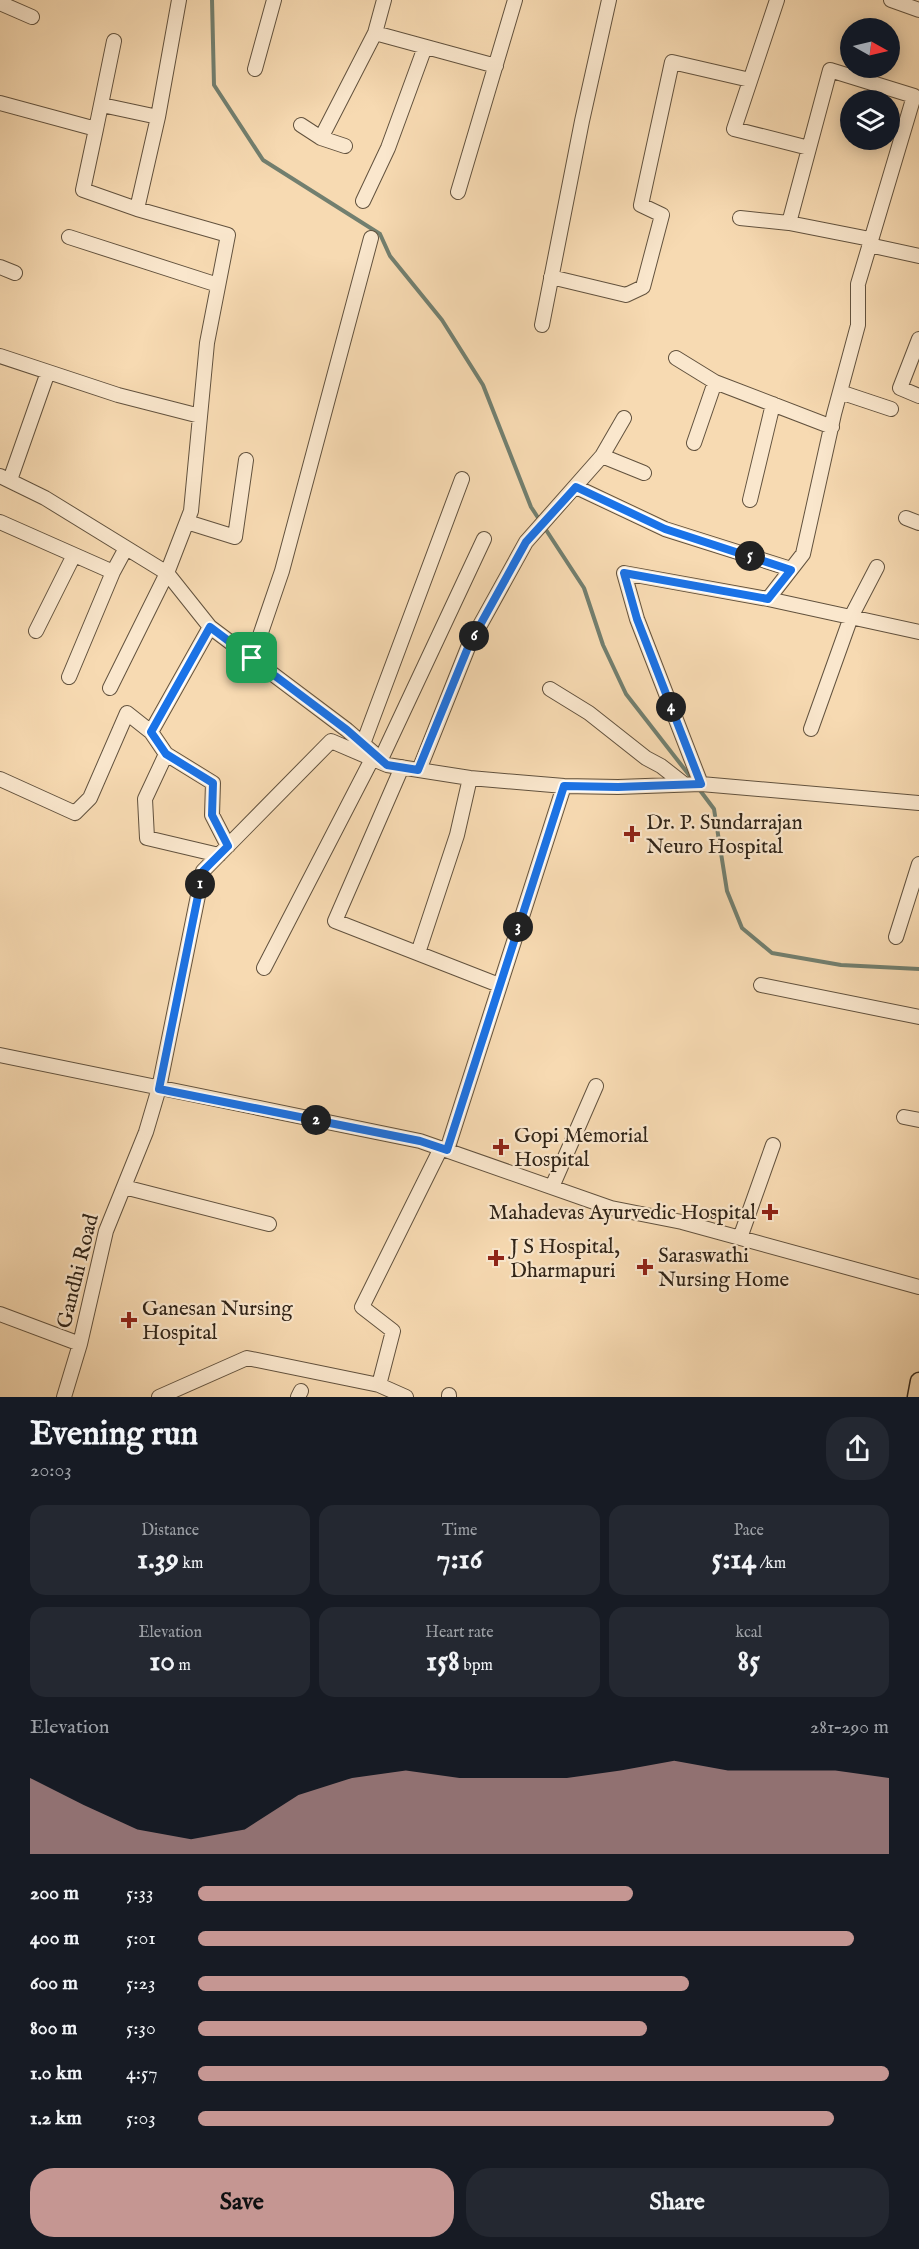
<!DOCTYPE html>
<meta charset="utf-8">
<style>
body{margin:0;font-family:"IM FELL English",serif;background:#242831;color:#f1f3f6;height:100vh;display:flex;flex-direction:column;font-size:22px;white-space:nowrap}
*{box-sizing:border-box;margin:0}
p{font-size:20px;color:#9ea1a6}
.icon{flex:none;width:33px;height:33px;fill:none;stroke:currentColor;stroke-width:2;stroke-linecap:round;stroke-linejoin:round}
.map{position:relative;height:1397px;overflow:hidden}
.sheet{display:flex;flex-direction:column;background:#171b24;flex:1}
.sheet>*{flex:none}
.needle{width:39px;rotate:98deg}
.tools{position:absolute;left:840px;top:18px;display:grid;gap:12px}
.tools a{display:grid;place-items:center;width:60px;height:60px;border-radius:50%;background:#171b24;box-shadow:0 3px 15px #0003;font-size:30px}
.pin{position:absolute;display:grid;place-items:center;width:51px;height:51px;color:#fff;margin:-26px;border-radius:12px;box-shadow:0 3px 9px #0006}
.km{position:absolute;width:30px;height:30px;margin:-15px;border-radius:50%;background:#222;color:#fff;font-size:16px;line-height:30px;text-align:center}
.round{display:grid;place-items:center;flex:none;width:63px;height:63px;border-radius:24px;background:#242831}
.summary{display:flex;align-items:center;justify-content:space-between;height:102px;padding:0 30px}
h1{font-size:33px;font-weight:700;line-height:45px}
.stats{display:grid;grid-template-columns:repeat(3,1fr);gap:9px;height:102px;padding:6px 30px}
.stats div{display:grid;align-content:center;border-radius:15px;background:#242831;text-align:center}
.stats b{font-size:30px;font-weight:700}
.stats small{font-size:16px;font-weight:400}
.stats p{font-size:16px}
.chart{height:168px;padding:12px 30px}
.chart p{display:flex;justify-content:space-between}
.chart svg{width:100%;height:108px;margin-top:6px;fill:#c59692;opacity:.7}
.button{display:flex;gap:12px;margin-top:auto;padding:12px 30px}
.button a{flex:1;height:69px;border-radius:24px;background:#c59692;color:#111;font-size:24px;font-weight:700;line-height:69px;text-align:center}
.button a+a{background:#242831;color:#f1f3f6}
ul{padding:0 30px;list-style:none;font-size:20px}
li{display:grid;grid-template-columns:96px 72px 1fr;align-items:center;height:45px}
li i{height:15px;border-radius:8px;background:#c59692}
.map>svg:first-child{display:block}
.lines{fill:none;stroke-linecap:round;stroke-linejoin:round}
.stream{stroke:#727f6f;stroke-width:4}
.minor-casing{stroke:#62523e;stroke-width:16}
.major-casing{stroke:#302418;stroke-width:19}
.minor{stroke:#fae7cd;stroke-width:14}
.major{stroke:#f7dab2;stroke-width:16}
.route-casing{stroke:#fff;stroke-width:12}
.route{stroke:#1a73e8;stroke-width:8}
.poi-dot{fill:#8f2418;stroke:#fae7cd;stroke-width:2}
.labels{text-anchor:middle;stroke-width:4.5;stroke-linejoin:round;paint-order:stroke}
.poi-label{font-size:21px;fill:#302418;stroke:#fae7cd;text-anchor:start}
.street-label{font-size:21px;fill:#302418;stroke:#fae7cd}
</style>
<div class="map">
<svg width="919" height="1397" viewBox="0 0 919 1397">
<rect width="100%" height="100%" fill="#f7dab2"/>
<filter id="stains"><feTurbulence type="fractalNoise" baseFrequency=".00333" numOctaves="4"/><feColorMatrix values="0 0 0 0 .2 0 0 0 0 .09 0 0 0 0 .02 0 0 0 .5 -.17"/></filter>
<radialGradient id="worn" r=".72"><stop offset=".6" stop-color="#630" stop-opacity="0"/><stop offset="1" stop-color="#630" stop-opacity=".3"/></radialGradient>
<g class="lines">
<path class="stream" d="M212,0l2,85 49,75 117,74 10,22 52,64 41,65 48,122 53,81 19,57 23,49 67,86
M699,789l15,20 13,82 15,37 30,25 69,12 78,4"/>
<g class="minor-casing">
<path id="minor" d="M384,0l-9,33 121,33
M777,0l-43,129 75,19
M891,0l28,10
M0,3l32,14
M255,69l19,-69
M0,103l96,26 -13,61 54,19 91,26 -21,108 -16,168 -24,62 -57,115
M102,105l56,12
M301,125l20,13 24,8
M96,129l18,-88
M321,138l54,-105
M458,192l57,-192
M363,201l25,-53 37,-101
M137,209l21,-92 21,-117
M740,218l49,5 81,16
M789,223l41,-153 84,26 -56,188v41l-24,89 -31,140 -35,45 151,33
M69,237l149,48
M869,245l50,11
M0,267l15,6
M551,277l75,18 17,-8 19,-72 -21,-10 31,-143 78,18
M542,325l40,-204 27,-121
M919,339l-19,49 19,8
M0,356l118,39 82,21
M676,358l39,24 117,45
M840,392l51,17
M694,443l21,-61
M602,456l42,17
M0,476l45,22 122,75 43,54 137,103 29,25
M10,480l38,-108
M576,487l89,42 126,40
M750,500l23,-96
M906,518l13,5
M0,522l113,50 13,-24
M187,522l48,15 11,-77
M36,631l38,-76
M252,659l30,-88 89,-333
M69,677l44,-105
M550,689l39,24 57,45 15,8 23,18
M811,729l40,-112 26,-50
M151,732l59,-105
M363,744l99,-265
M166,754l-21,45 2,39 72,17
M381,759l103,-220
M402,767l-67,154 164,64
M419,770l50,-125 57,-103 76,-86 22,-38
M0,779l75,34 15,-15 37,-85 24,19 15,22 47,29 -1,32 16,31
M701,784l-64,-165 -13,-46 144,26
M896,937l23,-73
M418,953l39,-118 13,-57
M264,968l108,-209
M761,985l158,32
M0,1055l420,86 191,67 71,14 237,65
M904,1117l15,3
M447,1150l117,-364
M124,1187l145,37
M552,1187l44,-101
M740,1238l33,-93
M0,1314l80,30
M379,1385l14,-54 -31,-24 79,-159
M64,1397l16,-53 26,-113 40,-99 13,-44 44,-217 128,-130 56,24 83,13 94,8 54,1 83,-3 218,19
M159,1397l88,-39 132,27 27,12
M298,1397l3,-6
M449,1397v-2"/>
</g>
<g class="major-casing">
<path id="major" d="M916,1397l3,-16"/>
</g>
<use href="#minor" class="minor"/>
<use href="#major" class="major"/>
</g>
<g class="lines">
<g class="route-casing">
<path id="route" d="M576,487l89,42 126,41 -23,29 -144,-26 13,46 64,165 -83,3 -54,-1 -117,364 -27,-9 -261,-52 44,-218 25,-25 -16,-31 1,-32 -47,-29 -15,-22 59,-105 137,103 40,35 31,5 51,-125 57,-103z"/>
</g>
<use href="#route" class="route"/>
</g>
<g class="poi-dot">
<path d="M629 825h6v6h6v6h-6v6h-6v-6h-6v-6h6z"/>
<path d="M498 1138h6v6h6v6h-6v6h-6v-6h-6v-6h6z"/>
<path d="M767 1203h6v6h6v6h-6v6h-6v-6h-6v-6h6z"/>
<path d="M493 1249h6v6h6v6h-6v6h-6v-6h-6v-6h6z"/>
<path d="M642 1258h6v6h6v6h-6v6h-6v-6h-6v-6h6z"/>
<path d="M126 1311h6v6h6v6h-6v6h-6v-6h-6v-6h6z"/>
</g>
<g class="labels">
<g class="poi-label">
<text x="646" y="829">Dr. P. Sundarrajan<tspan x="646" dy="24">Neuro Hospital</tspan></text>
<text x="514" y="1142">Gopi Memorial<tspan x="514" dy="24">Hospital</tspan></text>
<text x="756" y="1219" text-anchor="end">Mahadevas Ayurvedic Hospital</text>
<text x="510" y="1253">J S Hospital,<tspan x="510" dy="24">Dharmapuri</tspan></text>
<text x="658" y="1262">Saraswathi<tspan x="658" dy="24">Nursing Home</tspan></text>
<text x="142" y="1315">Ganesan Nursing<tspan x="142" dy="24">Hospital</tspan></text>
</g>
<g class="street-label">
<text transform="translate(77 1271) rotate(-76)" y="7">Gandhi Road</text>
</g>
</g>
<rect width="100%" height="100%" filter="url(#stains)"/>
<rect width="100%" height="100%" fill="url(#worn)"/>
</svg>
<div class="tools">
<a><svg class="needle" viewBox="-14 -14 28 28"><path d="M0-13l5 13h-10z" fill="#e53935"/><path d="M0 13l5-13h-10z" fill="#9ea1a6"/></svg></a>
<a><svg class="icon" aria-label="layers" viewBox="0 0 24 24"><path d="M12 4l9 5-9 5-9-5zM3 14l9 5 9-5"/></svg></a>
</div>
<div class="pin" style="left:252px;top:658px;background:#1e9e55"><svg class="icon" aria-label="arrive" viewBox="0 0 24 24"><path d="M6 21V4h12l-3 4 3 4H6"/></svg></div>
<b class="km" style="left:200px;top:884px">1</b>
<b class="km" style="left:316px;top:1120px">2</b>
<b class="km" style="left:518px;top:927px">3</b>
<b class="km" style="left:671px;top:707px">4</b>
<b class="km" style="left:750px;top:556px">5</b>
<b class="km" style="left:474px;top:636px">6</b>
</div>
<section class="sheet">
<div class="summary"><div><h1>Evening run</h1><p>20:03</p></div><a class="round"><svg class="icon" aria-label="share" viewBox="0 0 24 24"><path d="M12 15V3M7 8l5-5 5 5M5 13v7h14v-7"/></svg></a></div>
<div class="stats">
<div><p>Distance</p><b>1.39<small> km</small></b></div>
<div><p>Time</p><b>7:16</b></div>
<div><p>Pace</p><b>5:14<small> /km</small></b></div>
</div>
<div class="stats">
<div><p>Elevation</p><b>10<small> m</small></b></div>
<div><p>Heart rate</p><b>158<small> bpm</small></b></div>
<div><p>kcal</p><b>85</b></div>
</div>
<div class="chart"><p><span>Elevation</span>281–290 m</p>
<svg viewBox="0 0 160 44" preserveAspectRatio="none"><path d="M0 44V13L10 24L20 34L30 38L40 34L50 20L60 13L70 10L80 13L90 13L100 13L110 10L120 6L130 10L140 10L150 10L160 13V44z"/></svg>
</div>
<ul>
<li><b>200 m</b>5:33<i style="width:63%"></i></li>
<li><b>400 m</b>5:01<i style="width:95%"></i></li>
<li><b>600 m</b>5:23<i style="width:71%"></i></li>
<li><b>800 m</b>5:30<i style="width:65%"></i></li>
<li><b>1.0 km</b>4:57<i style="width:100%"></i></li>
<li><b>1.2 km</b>5:03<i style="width:92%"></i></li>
</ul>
<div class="button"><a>Save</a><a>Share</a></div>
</section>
